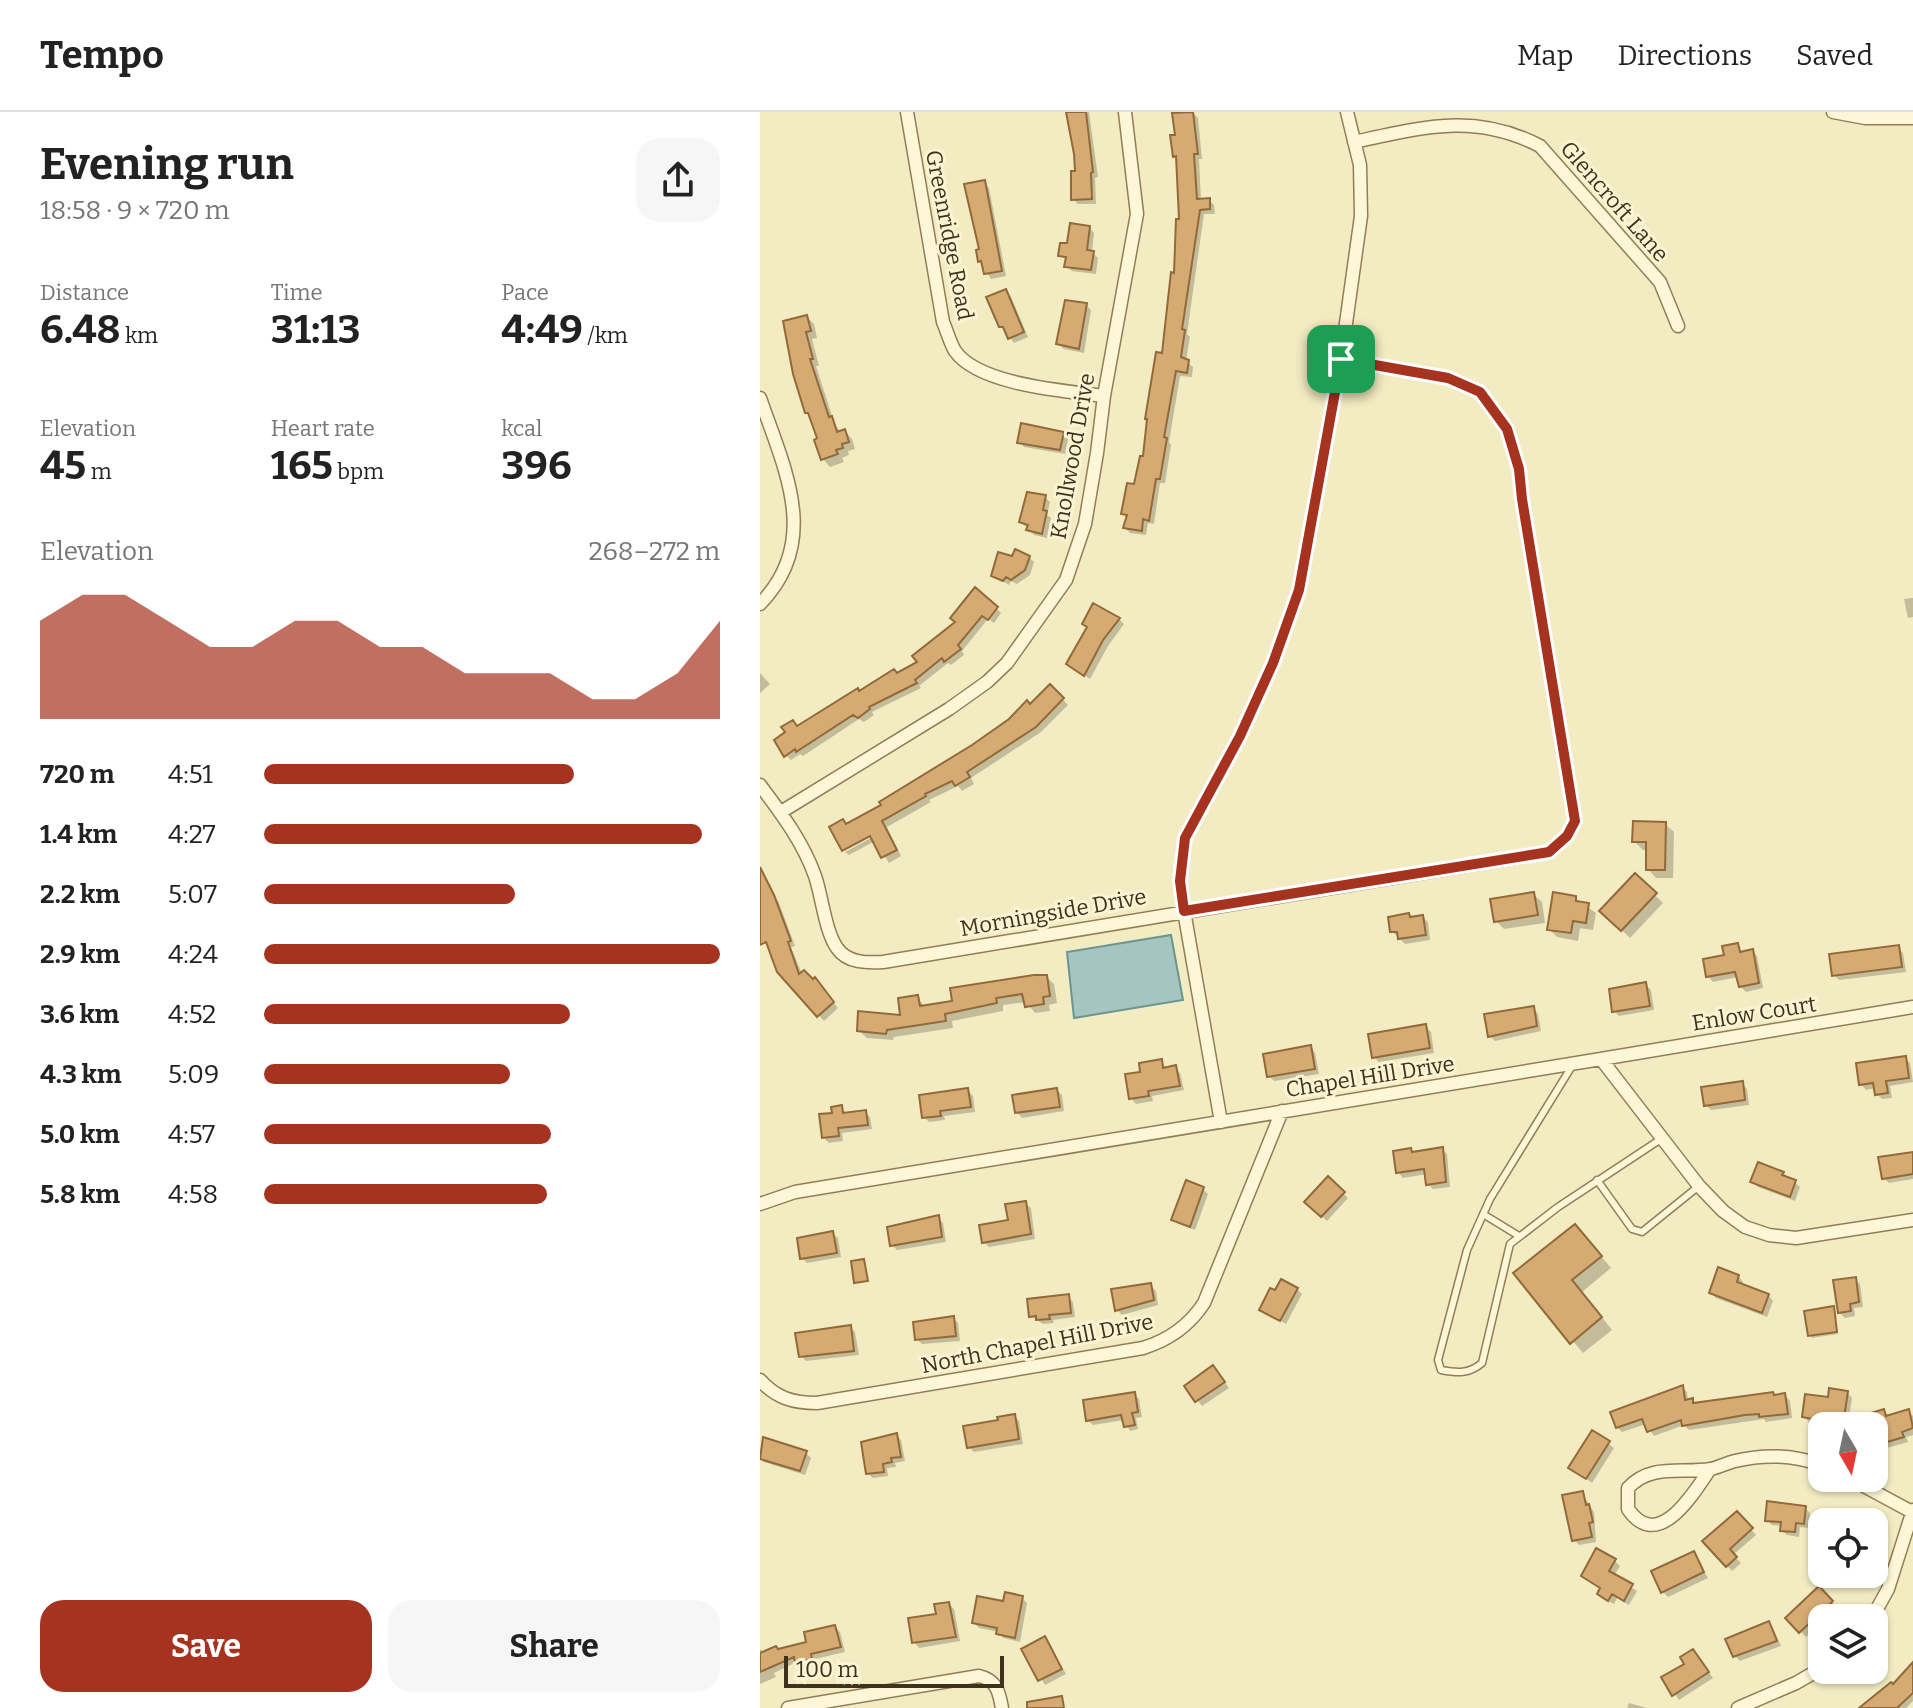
<!DOCTYPE html>
<meta charset="utf-8">
<style>
body{margin:0;font-family:Bitter,serif;background:#f6f6f6;color:#222;height:100vh;display:flex;flex-direction:column;font-size:30px;white-space:nowrap}
*{box-sizing:border-box;margin:0}
p{font-size:26px;color:#767676}
.icon{flex:none;width:44px;height:44px;fill:none;stroke:currentColor;stroke-width:2;stroke-linecap:round;stroke-linejoin:round}
.map{position:relative;flex:1;overflow:hidden}
.sheet{display:flex;flex-direction:column;background:#fff;width:760px}
.sheet>*{flex:none}
.needle{width:52px;rotate:171deg}
.buttons{position:absolute;left:1048px;top:1300px;display:grid;gap:16px}
.buttons a{display:grid;place-items:center;width:80px;height:80px;border-radius:16px;background:#fff;box-shadow:0 2px 6px #0004;font-size:40px}
.scale{position:absolute;left:24px;bottom:20px;width:220px;box-sizing:border-box;padding-left:8px;border:4px solid #3e321c;border-top:0;font-size:22px;line-height:28px;white-space:nowrap;color:#3e321c;-webkit-text-stroke:6px #faf4d3;paint-order:stroke}
.pin{position:absolute;display:grid;place-items:center;width:68px;height:68px;color:#fff;margin:-34px;border-radius:16px;box-shadow:0 4px 12px #0006}
.round{display:grid;place-items:center;flex:none;width:84px;height:84px;border-radius:24px;background:#f6f6f6}
.summary{display:flex;align-items:center;justify-content:space-between;height:136px;padding:0 40px}
h1{font-size:44px;font-weight:700;line-height:60px}
.metrics{display:grid;grid-template-columns:repeat(3,1fr);gap:12px;height:136px;padding:8px 40px}
.metrics div{display:grid;align-content:center}
.metrics b{font-size:40px;font-weight:700}
.metrics small{font-size:22px;font-weight:400}
.metrics p{font-size:22px}
.chart{height:224px;padding:16px 40px}
.chart p{display:flex;justify-content:space-between}
.chart svg{width:100%;height:144px;margin-top:8px;fill:#a6331f;opacity:.7}
.action{display:flex;gap:16px;margin-top:auto;padding:16px 40px}
.action a{flex:1;height:92px;border-radius:24px;background:#a6331f;color:#fff;font-size:32px;font-weight:700;line-height:92px;text-align:center}
.action a+a{background:#f6f6f6;color:#222}
ul{padding:0 40px;list-style:none;font-size:26px}
li{display:grid;grid-template-columns:128px 96px 1fr;align-items:center;height:60px}
li i{height:20px;border-radius:10px;background:#a6331f}
header{display:flex;align-items:center;gap:48px;box-sizing:border-box;height:112px;padding:0 40px;background:#fff;border-bottom:2px solid #e0e0e0}
header strong{font-size:38px}
nav{display:flex;gap:44px;margin-inline-start:auto;font-size:28px}
main{display:flex;flex:1;min-height:0}
.map>svg:first-child{display:block}
.water{fill:#a5c5c1;stroke:#6a9591;stroke-width:2}
.shadow{fill:#0003}
.building{fill:#d6ab73;stroke:#926a39;stroke-width:2}
.lines{fill:none;stroke-linecap:round;stroke-linejoin:round}
.service-casing{stroke:#907e57;stroke-width:9}
.minor-casing{stroke:#907e57;stroke-width:15}
.service{stroke:#fdf7d7;stroke-width:6}
.minor{stroke:#fdf7d7;stroke-width:12}
.route-casing{stroke:#fff;stroke-width:16}
.route{stroke:#a6331f;stroke-width:10}
.labels{text-anchor:middle;stroke-width:6;stroke-linejoin:round;paint-order:stroke}
.street-label{font-size:22px;fill:#3e321c;stroke:#faf4d3}
</style>
<header>
<strong>Tempo</strong>
<nav><a>Map</a><a>Directions</a><a>Saved</a></nav>
</header>
<main>
<section class="sheet">
<div class="summary"><div><h1>Evening run</h1><p>18:58 · 9 × 720 m</p></div><a class="round"><svg class="icon" aria-label="share" viewBox="0 0 24 24"><path d="M12 15V3M7 8l5-5 5 5M5 13v7h14v-7"/></svg></a></div>
<div class="metrics">
<div><p>Distance</p><b>6.48<small> km</small></b></div>
<div><p>Time</p><b>31:13</b></div>
<div><p>Pace</p><b>4:49<small> /km</small></b></div>
</div>
<div class="metrics">
<div><p>Elevation</p><b>45<small> m</small></b></div>
<div><p>Heart rate</p><b>165<small> bpm</small></b></div>
<div><p>kcal</p><b>396</b></div>
</div>
<div class="chart"><p><span>Elevation</span>268–272 m</p>
<svg viewBox="0 0 160 44" preserveAspectRatio="none"><path d="M0 44V14L10 6L20 6L30 14L40 22L50 22L60 14L70 14L80 22L90 22L100 30L110 30L120 30L130 38L140 38L150 30L160 14V44z"/></svg>
</div>
<ul>
<li><b>720 m</b>4:51<i style="width:68%"></i></li>
<li><b>1.4 km</b>4:27<i style="width:96%"></i></li>
<li><b>2.2 km</b>5:07<i style="width:55%"></i></li>
<li><b>2.9 km</b>4:24<i style="width:100%"></i></li>
<li><b>3.6 km</b>4:52<i style="width:67%"></i></li>
<li><b>4.3 km</b>5:09<i style="width:54%"></i></li>
<li><b>5.0 km</b>4:57<i style="width:63%"></i></li>
<li><b>5.8 km</b>4:58<i style="width:62%"></i></li>
</ul>
<div class="action"><a>Save</a><a>Share</a></div>
</section>
<div class="map">
<svg width="1153" height="1596" viewBox="0 0 1153 1596">
<rect width="100%" height="100%" fill="#f3ecc2"/>
<path class="water" d="M411,823l12,65 -109,18 -7,-66z"/>
<path class="shadow" d="M308,0h21l9,65 -3,1 1,26h-18l-5,-5 4,-26z
M414,0h18l6,6 4,41h-3l2,41h8l5,5 1,9h-11l-17,120 3,3 -4,24 7,6 -1,10 -12,-1 -11,66 2,3 -6,38h-5l-6,41 -6,-1 -2,12 -16,-2 -5,-5 3,-9 -5,-5 13,-27 9,-29 31,-183 5,-53z
M224,70l5,6 17,88 -15,3 -11,-18z
M329,115l5,6 -2,19 6,6 -2,16 -24,-3 -5,-5 1,-5 -8,-6z
M246,180l5,5 17,40 -14,6 -13,-17z
M326,193l5,5 -7,43 -20,-4 -6,-5z
M47,205l7,7 3,14 -5,1 7,27h-3l18,56 7,11 4,-2 7,8 3,10 -7,2 1,4 -7,3 2,4 -14,5 -7,-8 -3,-20 -8,-22 -5,-5 -12,-38z
M303,322l5,5 -3,15 -41,-7 -5,-5z
M285,385l5,5 -3,13 4,3 -4,20 -13,-3 -13,-13z
M269,445l5,5 -4,13 -13,9 -6,-3 -2,4 -16,-10z
M1153,486v19l-5,1 -4,-19z
M236,496l5,5 -7,10 -6,-4 -26,32 2,4 -13,10 -3,-2 -29,23 2,2 -49,24 2,3 -10,7 -5,-3 -56,37 -3,-2 -9,6 -5,-5 12,-27 122,-65 38,-40z
M359,507l5,5 -16,22 -18,33 -16,-10z
M0,561l10,11 -10,9z
M290,574l18,19 -27,27 -70,46 3,6 -12,7 -4,-5 -29,14 2,2 -44,25 14,29 -12,7 -14,-22 -26,14 -4,-3 35,-19 -33,-8 37,-19 89,-59 57,-41z
M905,712l9,8 -1,46h-17l-8,-9v-19h-5l-9,-9z
M0,757l19,34 16,43 -4,1 11,27 18,11 18,23 -14,13 -45,-50 -9,-25 -10,-15z
M875,764l28,27 -33,35 -28,-27z
M773,782l9,8 3,21 -41,6 -8,-8z
M815,786l21,15 -3,17 -13,-2 -2,13 -21,-4 -8,-8z
M649,804l3,3 11,-2 5,5 2,18 -25,4 -13,-13z
M977,834l6,7 9,-2 5,5 6,32 -17,4 -6,-6 -2,-9 -25,5 -5,-6z
M1138,836l5,5 3,19 -67,8 -5,-5z
M286,865l8,7 3,19 -8,2 1,6 -15,2 -9,-11 -23,3v6l-51,10 1,7 -59,9 -1,3 -26,-2 -8,-7 44,-14 14,-20 8,10 29,-4z
M886,873l5,5 3,20 -35,6 -5,-5z
M773,896l5,6 3,17 -46,10 -5,-5z
M665,914l6,6 3,21 -55,9 -5,-5z
M550,935l5,6 4,21 -45,7 -5,-5z
M1145,946l5,5 3,19 -23,4 2,12 -10,1 -5,-5 -1,-6 -10,2 -5,-6z
M401,949l6,8 8,-1 5,5 4,17 -32,6 1,5 -17,3 -5,-6 12,-25z
M982,971l5,6 2,16 -38,5 -5,-5z
M207,978l6,6 2,16 -31,4 1,4 -16,2 -5,-5z
M297,978l5,5 2,16 -42,7 -5,-6z
M81,996l6,5 18,-1 5,5 2,12 -30,4 1,8 -14,2 -5,-5 10,-24z
M682,1037l5,5 3,33 -17,2 -5,-5 -1,-10 -24,4 -5,-6 13,-22 3,3z
M1153,1042v25l-24,4 -5,-5z
M1023,1061l17,14 -5,14 -37,-14 -5,-5z
M568,1067l20,19 -21,23 -20,-19z
M443,1077l5,5 -13,36 -16,-6 -5,-5z
M265,1091l6,5 4,31 -46,8 -5,-5 26,-20z
M178,1106l5,5 3,19 -49,8 -5,-5z
M72,1121l6,5 3,19 -34,6 -5,-5z
M826,1126l25,30 -29,24 30,38 -29,23 -67,-79z
M978,1164l5,6 -1,4 26,9 5,6 -6,16 -51,-19 -5,-5z
M1095,1167l5,5 3,23 -9,1 1,8 -10,2 -6,-6z
M390,1173l6,6 2,14 -36,10 -5,-5z
M537,1177l5,5 -16,30 -25,-15z
M308,1184l5,6 2,15 -22,3 1,3 -11,1 -12,-8z
M1073,1197l5,25 -26,4 -2,-2z
M193,1206l5,5 2,18 -38,3 -5,-5z
M90,1215l5,5 4,23 -53,6 -5,-5z
M458,1261l11,15 -27,18 -16,-19z
M922,1275l5,5 1,9h4l4,4 89,-10 5,6 2,17 -26,4 -2,-3 -75,11 -5,-5 -30,11 -8,-12 -24,8 -5,-5z
M1087,1280l5,6 -4,28 -39,-4 -5,-6 26,-17z
M374,1282l5,5 3,18 -6,1 2,11 -8,2 -6,-11 -31,5 -5,-5z
M1124,1299l6,6 18,-6 5,5v19l-7,2 2,5 -21,6 -5,-5z
M254,1304l5,5 4,23 -49,8 -5,-5 31,-25z
M833,1320l21,16 -22,35 -22,-16z
M136,1323l5,5 4,21 -10,2 1,4 -9,1 1,8 -15,2 -6,-5z
M4,1328l42,13 5,5 -6,17 -41,-13 -4,-4v-5z
M822,1381l12,19 2,30 -17,3 -5,-5z
M1045,1396l5,5 -1,15 -9,-1 -1,10 -12,-2 -5,-5 1,-4 -11,-1 -5,-5z
M977,1402l19,21 -23,20 8,8 -9,8 -27,-29z
M933,1441l15,25 -40,19 -5,-5z
M855,1449l5,5 -6,10 23,15 -8,14 -12,-7 -3,6 -10,-5 -5,-5 3,-5 -19,-13z
M1074,1462h16l-1,5z
M1059,1477l18,18 -11,11h-4v3l-16,16 -18,-18z
M262,1486l5,5 -7,39 -17,-4 -4,-6 -20,-4 -5,-5 30,-19z
M189,1492l5,5 6,32 -41,7 -5,-6z
M1008,1511l5,5 8,18 -41,15 -5,-5z
M75,1515l5,5 5,20 -30,7 1,5 -14,3 -5,-5 -23,11 2,4 -16,7v-35l5,4 44,-9z
M285,1526l21,36 -21,11 -21,-36z
M938,1545l15,21 -34,22 -15,-22z
M1153,1553v36l-7,7h-38l25,-21z
M869,1591l18,5h-20z"/>
<path class="building" d="M306,0h20l7,60 -2,1 1,26 -21,1v-29h4l-1,-17z
M433,0l5,42h-4l3,45 13,-1v11l-10,1 -18,119 3,1 -4,27 8,3 -2,13 -11,-2 -12,66 3,1 -7,41h-4l-7,42 -6,-2 -1,12 -19,-3 4,-13 -6,-1 6,-31 7,1 6,-28h3l4,-37h-2l11,-67 6,1 9,-81 3,1 2,-54h3l-3,-63 -3,1 -3,-22h5l-3,-22z
M225,68l17,91 -18,3 -3,-13 -3,1 -2,-12 3,-1 -15,-65z
M310,111l20,3 -3,24 7,1 -3,19 -27,-3 2,-10 -8,-1 2,-13h7z
M246,177l18,43 -16,7 -5,-12h-4l-13,-30z
M305,188l22,3 -8,46 -23,-5z
M47,203l4,16 -5,1 7,27h-3l19,58 3,-1 5,16 8,-3 4,13 -7,2 1,4 -7,2 2,4 -17,6 -7,-20 3,-2 -9,-25h-3l-12,-39 -10,-53z
M261,311l43,9 -4,18 -43,-7z
M267,380l19,3 -3,15 4,1 -5,23 -16,-4 2,-5 -9,-3z
M255,437l15,7 -5,14 -14,10 -5,-3 -3,4 -12,-5 7,-24 14,4z
M215,475l23,20 -10,13 -6,-4 -24,29 3,4 -17,13 -2,-4 -27,22 2,3 -48,24 1,2 -12,9 -5,-3 -57,37 -1,-3 -11,8 -10,-17 11,-8 -4,-5 12,-7 4,6 61,-38 1,3 35,-22 3,4 20,-11 -5,-6 43,-34 -5,-4z
M333,491l27,15 -17,22 -19,36 -18,-12 21,-37 -5,-3z
M290,572l14,14 -28,29 -69,45 3,5 -15,9 -3,-5 -27,13 1,2 -44,25 15,29 -16,8 -11,-22 -28,15 -13,-24 14,-8 3,5 35,-19 -2,-3 93,-57 37,-26 18,-19 3,4z
M873,709l33,1 -1,48h-19v-28h-14z
M0,755l14,28 17,46 -3,1 11,32 5,-4 9,9 2,-2 19,25 -17,15 -40,-45 -11,-30 -6,3z
M875,761l22,20 -36,38 -22,-20z
M774,780l4,23 -44,7 -4,-23z
M793,780l23,4v5l13,2 -3,20 -13,-2 -2,12 -24,-3z
M649,801l1,4 13,-2 3,20 -28,4 -1,-7h-7l-2,-15z
M978,831l2,9 13,-3 6,34 -20,4 -4,-15 -29,5 -3,-18 21,-4 -2,-9z
M1139,833l3,22 -70,9 -3,-22z
M274,863h13l3,21 -7,1 1,7 -19,3 -3,-13 -26,4 1,5 -52,11 1,7 -59,9 -1,4 -29,-3 1,-20 42,4 -2,-17 20,-3 2,11 32,-5 -2,-13z
M886,870l4,24 -38,6 -3,-23z
M774,894l3,20 -49,11 -4,-23z
M666,912l4,24 -58,10 -4,-24z
M551,933l4,24 -48,8 -4,-23z
M1146,944l3,22 -23,3 2,12 -13,2 -2,-12 -14,2 -3,-22z
M402,947l1,9 13,-3 4,21 -32,5 1,5 -20,3 -4,-25 15,-2 -1,-9z
M983,969l2,19 -41,6 -3,-19z
M208,976l3,19 -31,4 1,5 -19,2 -3,-23z
M297,976l3,19 -45,6 -3,-18z
M82,993l1,8 23,-3 2,15 -30,3 1,8 -17,2 -3,-24 13,-1 -1,-6z
M683,1035l3,35 -20,3 -2,-16 -28,4 -3,-22 18,-3 1,4z
M1153,1040v22l-31,5 -4,-22z
M998,1050l26,10 -2,3 14,5 -6,17 -40,-15z
M568,1064l17,16 -24,25 -17,-15z
M426,1068l18,7 -14,40 -19,-7z
M266,1089l5,33 -49,9 -3,-18 29,-5 -3,-16z
M179,1103l3,22 -52,9 -3,-19z
M815,1112l27,32 -30,24 30,37 -32,27 -57,-71z
M73,1119l4,22 -37,6 -3,-21z
M104,1147l4,22 -14,2 -3,-22z
M958,1155l21,8 -2,7 32,12 -7,19 -53,-20z
M1096,1165l3,25 -9,2 1,7 -13,2 -5,-33z
M521,1167l17,9 -18,33 -21,-11 11,-22 5,2z
M391,1171l3,17 -39,11 -4,-22z
M309,1182l2,19 -22,2 1,4 -14,1v-4l-7,1 -2,-18z
M1074,1194l3,26 -29,4 -4,-25z
M194,1204l2,20 -41,4 -2,-18z
M91,1213l3,26 -55,6 -4,-24z
M453,1253l12,17 -30,20 -11,-16z
M923,1273l2,15 8,-2v5l80,-11 1,3 11,-2 3,21 -29,3v-3l-14,1 -63,11 -1,-6 -34,12 -5,-13 -26,9 -6,-16z
M1069,1276l19,3 -5,34 -41,-8 3,-23 23,3z
M375,1280l3,20 -6,1 3,12 -11,2 -3,-12 -35,6 -3,-21z
M1124,1297l2,7 23,-7 4,19 -11,4 2,5 -24,7 -9,-31z
M255,1302l4,25 -52,9 -4,-22 35,-6 -1,-3z
M832,1318l18,11 -24,38 -18,-11z
M137,1321l4,24 -10,1 1,4 -9,2 1,8 -18,2 -5,-32z
M3,1325l44,14 -7,20 -40,-12z
M823,1379l3,14 3,-1 4,18 -4,1 3,14 -20,4 -10,-46z
M1007,1389l39,5 -2,18 -8,-1 -1,9 -15,-1 1,-9 -16,-1z
M977,1399l16,17 -23,21 7,8 -11,10 -24,-26z
M836,1436l20,11 -7,12 24,13 -9,17 -12,-7 -4,7 -11,-7 3,-6 -19,-12z
M934,1439l10,21 -43,21 -10,-22z
M1059,1474l14,15 -34,32 -14,-15z
M245,1480l18,4 -8,42 -19,-4 1,-6 -25,-5 5,-27 26,5z
M189,1490l7,35 -44,6 -4,-25 28,-4 -2,-10z
M1009,1509l8,20 -44,16 -8,-18z
M75,1513l6,22 -30,7 1,5 -17,4 -1,-6 -34,15v-19l16,-7 2,3 28,-7 -2,-10z
M285,1524l17,33 -24,12 -17,-32z
M933,1537l16,23 -37,24 -11,-19 23,-13 -4,-7z
M1153,1550v31l-16,15h-38l32,-26 2,2z
M302,1584l2,12h-37v-6z"/>
<g class="lines">
<g class="service-casing">
<path id="service" d="M812,954l-82,133 -23,51 -29,110 3,10c17,3 28,4 41,-7l28,-119 48,-37 103,-68
M837,1068l35,49 10,3 57,-46
M723,1102l36,22"/>
</g>
<g class="minor-casing">
<path id="minor" d="M147,0l36,210c4,9 7,21 12,29 24,34 110,40 149,45
M1073,0l32,6h48
M594,30c69,-15 121,-30 186,4l120,136 18,44
M0,286c24,70 62,143 0,206
M0,673c21,28 43,57 55,91 7,20 10,55 22,72 10,15 30,15 46,14l666,-110 18,-16 8,-15 -53,-322 -3,-30 -12,-40 -27,-37 -32,-14 -107,-19
M21,700l168,-103 38,-27 20,-19 59,-83 19,-56 12,-71 7,-57 33,-182 -12,-102
M841,947l312,-52
M461,1010l-37,-211 -4,-30 5,-43 55,-102 33,-73 26,-73 42,-231 20,-143 -1,-51 -13,-53
M0,1092l35,-12 806,-133 98,127 24,25 22,16 24,8 27,3 117,-18
M0,1268c16,18 33,23 57,23l326,-55c26,-8 46,-22 61,-45l78,-192
M950,1357c-17,25 -52,84 -82,40v-21c23,-25 53,-14 83,-19 8,-2 16,-6 24,-8 29,-7 59,-6 87,4
M1089,1366l63,34
M1112,1506l16,-29 25,-79
M28,1596l191,-32c18,4 20,16 23,32
M978,1596l58,-25 26,-15"/>
</g>
<use href="#service" class="service"/>
<use href="#minor" class="minor"/>
</g>
<g class="lines">
<g class="route-casing">
<path id="route" d="M581,247l107,19 32,14 27,37 12,40 3,30 53,322 -8,15 -18,16 -365,59 -4,-30 5,-43 55,-102 33,-73 26,-73z"/>
</g>
<use href="#route" class="route"/>
</g>
<g class="labels">
<g class="street-label">
<text transform="translate(855 89) rotate(49)" y="8">Glencroft Lane</text>
<text transform="translate(190 123) rotate(79)" y="8">Greenridge Road</text>
<text transform="translate(312 344) rotate(-80)" y="8">Knollwood Drive</text>
<text transform="translate(293 800) rotate(-10)" y="8">Morningside Drive</text>
<text transform="translate(994 901) rotate(-9)" y="8">Enlow Court</text>
<text transform="translate(610 964) rotate(-9)" y="8">Chapel Hill Drive</text>
<text transform="translate(277 1231) rotate(-11)" y="8">North Chapel Hill Drive</text>
</g>
</g>
</svg>
<div class="buttons">
<a><svg class="needle" viewBox="-14 -14 28 28"><path d="M0-13l5 13h-10z" fill="#e53935"/><path d="M0 13l5-13h-10z" fill="#767676"/></svg></a>
<a><svg class="icon" aria-label="locate" viewBox="0 0 24 24"><circle cx="12" cy="12" r="6"/><path d="M12 2v4M12 18v4M2 12h4M18 12h4"/></svg></a>
<a><svg class="icon" aria-label="layers" viewBox="0 0 24 24"><path d="M12 4l9 5-9 5-9-5zM3 14l9 5 9-5"/></svg></a>
</div>
<div class="scale">100 m</div>
<div class="pin" style="left:581px;top:247px;background:#1e9e55"><svg class="icon" aria-label="arrive" viewBox="0 0 24 24"><path d="M6 21V4h12l-3 4 3 4H6"/></svg></div>
</div>
</main>
